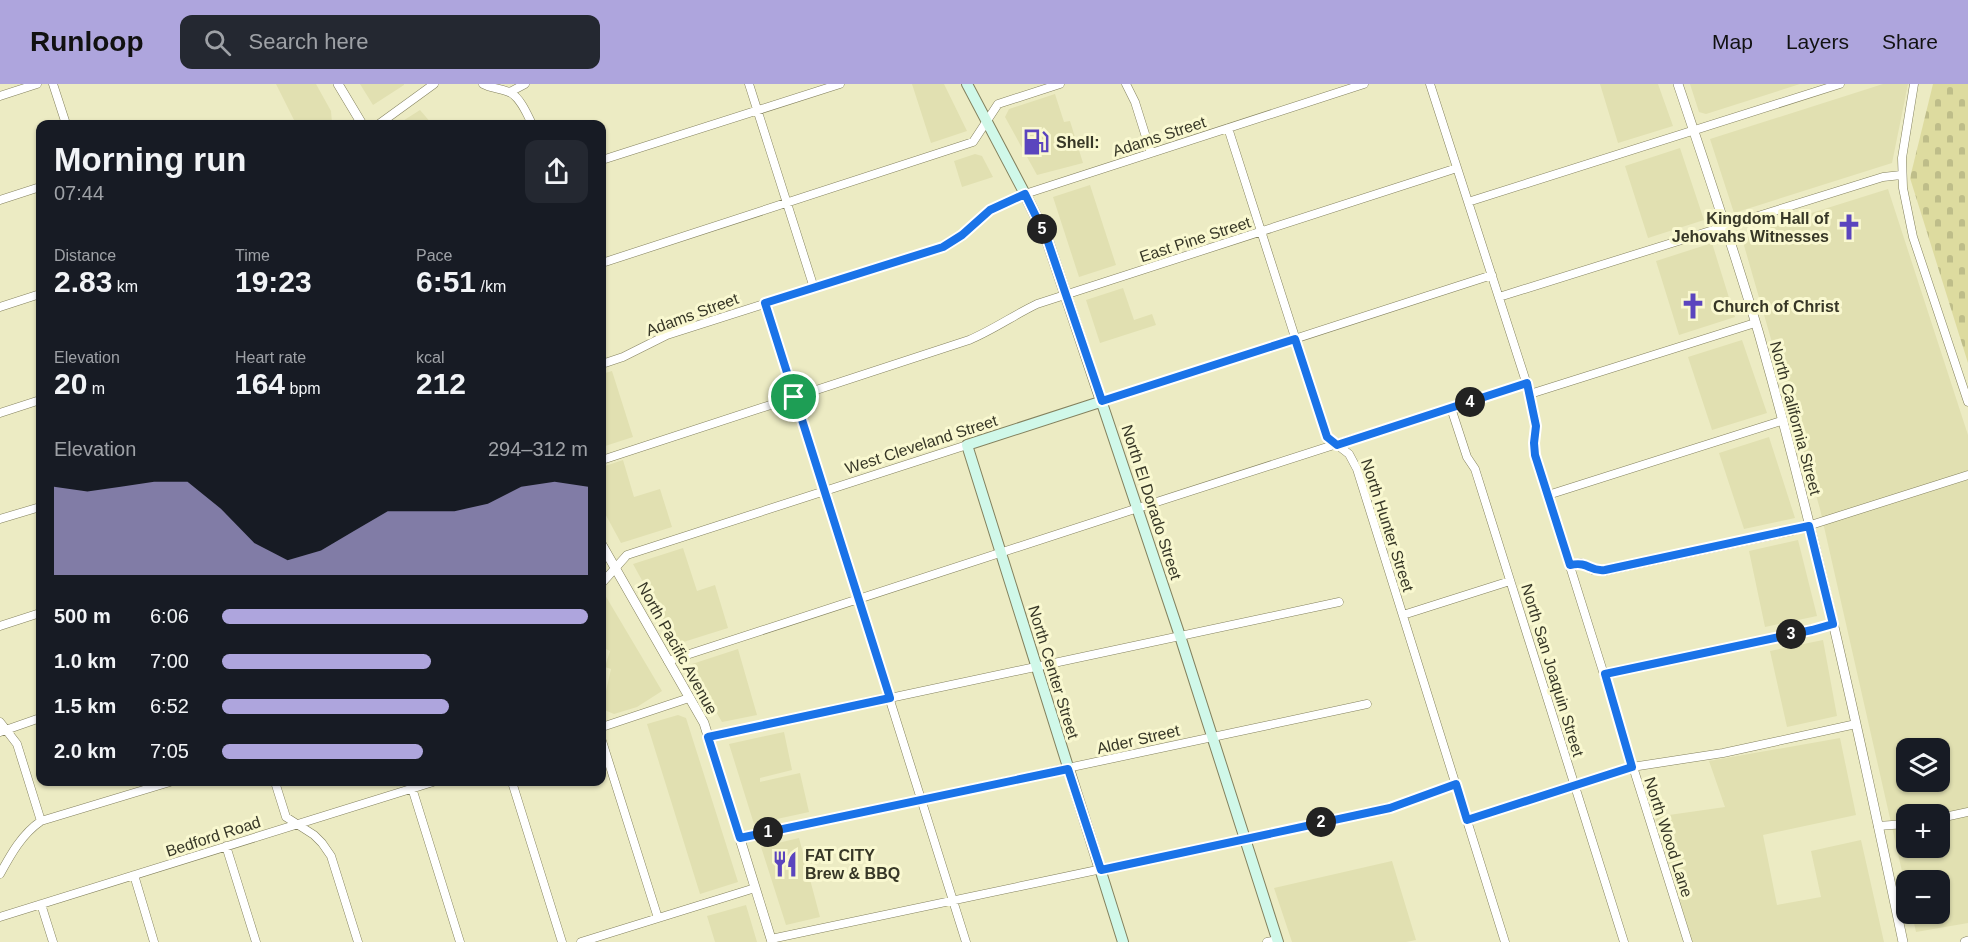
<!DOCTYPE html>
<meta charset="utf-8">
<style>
body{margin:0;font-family:Arial,sans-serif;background:#242831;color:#f1f3f6;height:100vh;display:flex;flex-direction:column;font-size:22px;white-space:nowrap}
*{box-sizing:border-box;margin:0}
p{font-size:20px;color:#9ea1a6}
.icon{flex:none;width:33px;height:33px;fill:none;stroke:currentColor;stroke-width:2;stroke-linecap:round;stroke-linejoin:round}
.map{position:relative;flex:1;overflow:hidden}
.details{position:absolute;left:36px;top:36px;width:570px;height:666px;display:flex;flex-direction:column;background:#171b24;border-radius:12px;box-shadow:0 2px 4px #0004}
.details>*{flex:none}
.fabs{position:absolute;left:1896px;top:654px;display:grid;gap:12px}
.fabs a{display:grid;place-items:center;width:54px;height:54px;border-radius:12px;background:#171b24;box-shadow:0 2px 4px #0004;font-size:30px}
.pin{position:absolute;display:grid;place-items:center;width:51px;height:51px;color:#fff;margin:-26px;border:3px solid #fff;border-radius:50%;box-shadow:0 2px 6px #0007}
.km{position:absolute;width:30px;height:30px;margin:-15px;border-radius:50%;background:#222;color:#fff;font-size:16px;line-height:30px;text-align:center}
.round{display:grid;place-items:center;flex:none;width:63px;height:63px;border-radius:12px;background:#242831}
.summary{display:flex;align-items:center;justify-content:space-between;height:102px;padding:0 18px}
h1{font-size:33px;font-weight:700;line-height:45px}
.stats{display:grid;grid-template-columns:repeat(3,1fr);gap:9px;height:102px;padding:6px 18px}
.stats div{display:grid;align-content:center}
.stats b{font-size:30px;font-weight:700}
.stats small{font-size:16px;font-weight:400}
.stats p{font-size:16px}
.chart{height:168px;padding:12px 18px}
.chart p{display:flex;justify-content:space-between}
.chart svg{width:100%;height:108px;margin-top:6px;fill:#aea5dd;opacity:.7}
ul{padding:0 18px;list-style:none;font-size:20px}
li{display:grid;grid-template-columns:96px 72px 1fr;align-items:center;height:45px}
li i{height:15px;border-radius:8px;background:#aea5dd}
header{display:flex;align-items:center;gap:36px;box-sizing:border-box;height:84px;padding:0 30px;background:#aea5dd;color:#111}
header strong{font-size:28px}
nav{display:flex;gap:33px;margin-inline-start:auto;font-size:21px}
.search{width:420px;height:54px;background:#242831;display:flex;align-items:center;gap:15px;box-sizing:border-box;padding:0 21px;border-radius:12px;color:#9ea1a6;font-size:22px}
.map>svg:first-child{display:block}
.built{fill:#e1e0b1;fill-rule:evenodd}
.cemetery{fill:url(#cemetery-stones)}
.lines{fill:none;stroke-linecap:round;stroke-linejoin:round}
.minor-casing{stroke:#83815e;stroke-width:9}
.tertiary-casing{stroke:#83815e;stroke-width:10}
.secondary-casing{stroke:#83815e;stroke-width:12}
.minor{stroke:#fff;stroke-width:8}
.tertiary{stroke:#fff;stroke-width:9}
.secondary{stroke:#d0f8e9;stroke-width:10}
.route-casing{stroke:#fff;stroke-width:12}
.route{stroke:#1a73e8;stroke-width:8}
.labels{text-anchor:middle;stroke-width:6;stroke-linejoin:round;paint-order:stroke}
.street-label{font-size:16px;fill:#373727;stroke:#f9f8d0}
.poi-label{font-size:16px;font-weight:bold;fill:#373727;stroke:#f9f8d0;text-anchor:start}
</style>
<header>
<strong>Runloop</strong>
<div class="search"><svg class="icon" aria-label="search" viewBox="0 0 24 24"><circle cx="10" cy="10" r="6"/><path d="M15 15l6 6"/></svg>Search here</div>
<nav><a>Map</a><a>Layers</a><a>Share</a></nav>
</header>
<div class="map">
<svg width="1968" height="858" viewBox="0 0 1968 858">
<defs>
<pattern id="cemetery-stones" width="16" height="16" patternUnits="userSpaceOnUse" patternTransform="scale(1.5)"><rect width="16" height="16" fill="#dddb9f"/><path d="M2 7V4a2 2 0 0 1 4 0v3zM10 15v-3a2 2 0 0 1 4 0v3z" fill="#bebd89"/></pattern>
</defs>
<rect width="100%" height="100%" fill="#ecebc3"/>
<path class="built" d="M276,0h40l15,27 1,12 -36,1z
M360,0h44v1l-31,20z
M912,0h32l23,47 -36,12z
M1600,0h58l15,42 -55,17z
M1690,0h110l-94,30 -7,-2z
M1883,0h25l-16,79 -158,50 -24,-74z
M1055,10l9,28 6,-1 13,42 -46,12 -32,-58 4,-8z
M420,26l12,14h-34z
M1680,64l24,72 -56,18 -23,-72z
M975,70l7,2 11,21 -31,10 -8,-26z
M1090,101l26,80 -37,12 -26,-80z
M1888,105l80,246v488l-52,9 -4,-18h28v-34h-34v9l-86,-380 -79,-274zM1906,664h34v34h-34zM1906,730h34v34h-34z
M1712,159l23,74 -56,18 -23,-74z
M1123,204l11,32 18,-6 4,11 -56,18 -14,-43z
M1742,256l25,73 -55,17 -24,-73z
M612,287l21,66 -31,10v-73z
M1769,353l26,81 -51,11 -25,-76z
M623,376l11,37 26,-8 12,38 -51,16 -19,-35v-41z
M1798,456l19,76 -52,11 -16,-76z
M683,464l14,43 18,-6 13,43 -51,16 -44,-80z
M605,511l57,96 -25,16 -23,7 -12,-5 9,-40 -6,-2 5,-16 -8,-4v-45z
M1823,556l14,76 -50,11 -17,-76z
M738,565l19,66 -35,7 -33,-57z
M678,631l8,3 52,164 -38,12 -53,-170z
M784,648l8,38 -32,8v4l40,-9 9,39 -55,12 -25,-80z
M1840,654l16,77 -93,20 14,70 44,-8 -10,-46 50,-11 23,102h-192l-37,-125 70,-10 -16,-46z
M799,754l21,79 -34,8 -25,-78z
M1392,777l24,79 -10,2h-114l-18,-54z
M746,821l11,37h-42l-8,-26z"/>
<path class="cemetery" d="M1933,0h35v279l-58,-185z"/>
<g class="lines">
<g class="minor-casing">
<path id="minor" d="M53,0l13,40
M483,0c9,5 19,4 28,9 10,6 16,21 21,31
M749,0l65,204
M1126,0l9,18 16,51
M1430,0l100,310 6,32 -2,17 1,12c51,162 102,325 153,487
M1914,0l-12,74 1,30 10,49 55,165
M510,8l15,-8
M0,12l37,-12
M379,40l55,-40
M1228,44l99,309 22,17 8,15 148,473
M602,76l238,-76
M0,116l40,-13
M1468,118l372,-118
M602,179l371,-121 25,-38 62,-20
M1499,213l384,-120 18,-2
M765,219l201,639
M0,223l40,-13
M602,280l21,-7 44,-22 276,-88 19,-12 28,-25 35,-16 339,-110
M1530,310l225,-71
M1103,317l389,-126
M1451,324l16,49 8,12 149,473
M0,329l40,-13
M602,376l367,-120c24,-10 45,-25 68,-36l420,-136
M1548,411l233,-74
M0,435l40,-12
M1570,481l11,-2 12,7 12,1 187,-40 176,-56
M602,499l25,-28 340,-110
M1403,531l107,-34
M0,542l40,-13
M668,577l470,-153 388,-125
M1604,590l208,-44 21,-6
M0,638l17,22 24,77
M602,643l87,-29
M0,648l40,-14
M708,653l631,-135
M602,657l56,177
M275,698l11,35 28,18 8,8 9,13 27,86
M512,698l50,160
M412,704l48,154
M1940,734l28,-6
M1467,736l165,-53 91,-14 133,-29
M1878,742l28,-2
M740,754l627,-134
M226,762l30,96
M0,790c11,-20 22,-40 41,-53l129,-39
M134,791l20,67
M41,820l12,38
M0,833l433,-135
M771,855l619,-131 66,-24
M581,858l174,-54
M1267,858l10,-2"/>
</g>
<g class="tertiary-casing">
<path id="tertiary" d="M338,0l24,40
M1678,0c28,83 56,166 81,250 57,200 101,404 144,608
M602,461l102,178 68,219
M1965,858l3,-1"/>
</g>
<g class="secondary-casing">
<path id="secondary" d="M967,0l58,110 22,45 133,397 98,306
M1103,317l-136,44 156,497"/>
</g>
<use href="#minor" class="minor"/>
<use href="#tertiary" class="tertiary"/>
<use href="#secondary" class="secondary"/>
</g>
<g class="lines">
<g class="route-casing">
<path id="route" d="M1025,110l22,45 55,162 193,-62 32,98 10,8 190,-62 9,43 -2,17 1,12 35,110c20,-4 18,7 35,5l204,-44 24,98 -21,6 -207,44 27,93 -165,53 -11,-36 -66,24 -289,62 -33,-101 -328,69 -32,-101 182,-39 -125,-395 178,-56 19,-12 28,-25z"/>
</g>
<use href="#route" class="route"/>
</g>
<defs>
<g id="fuel-bare" transform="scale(2.07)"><path d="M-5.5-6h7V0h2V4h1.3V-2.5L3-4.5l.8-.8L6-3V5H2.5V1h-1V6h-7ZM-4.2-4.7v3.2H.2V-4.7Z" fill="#5b45be" stroke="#f9f8d0" stroke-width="2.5" paint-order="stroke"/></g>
<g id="church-bare" transform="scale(2.07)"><path d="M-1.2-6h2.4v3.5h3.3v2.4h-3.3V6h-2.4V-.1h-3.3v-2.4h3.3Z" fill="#5b45be" stroke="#f9f8d0" stroke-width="2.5" paint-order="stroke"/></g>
<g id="restaurant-bare" transform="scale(2.07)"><path d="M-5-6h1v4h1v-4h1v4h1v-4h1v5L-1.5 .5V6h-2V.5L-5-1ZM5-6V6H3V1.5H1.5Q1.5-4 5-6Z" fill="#5b45be" stroke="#f9f8d0" stroke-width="2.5" paint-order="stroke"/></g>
</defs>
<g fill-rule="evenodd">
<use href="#fuel-bare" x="1036" y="58"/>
<use href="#church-bare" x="1849" y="143"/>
<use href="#church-bare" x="1693" y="222"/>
<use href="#restaurant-bare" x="785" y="780"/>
</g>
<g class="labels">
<g class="street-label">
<text transform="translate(1159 52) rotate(-18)" y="6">Adams Street</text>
<text transform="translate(1195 155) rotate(-18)" y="6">East Pine Street</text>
<text transform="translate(692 230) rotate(-20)" y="6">Adams Street</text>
<text transform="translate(1796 334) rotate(75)" y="6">North California Street</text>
<text transform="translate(921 360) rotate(-18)" y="6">West Cleveland Street</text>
<text transform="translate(1152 418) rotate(72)" y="6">North El Dorado Street</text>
<text transform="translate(1388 441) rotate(72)" y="6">North Hunter Street</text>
<text transform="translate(678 564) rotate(61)" y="6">North Pacific Avenue</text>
<text transform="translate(1553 586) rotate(73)" y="6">North San Joaquin Street</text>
<text transform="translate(1054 588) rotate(73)" y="6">North Center Street</text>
<text transform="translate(1138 655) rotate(-13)" y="6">Alder Street</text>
<text transform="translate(213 752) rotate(-18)" y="6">Bedford Road</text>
<text transform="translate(1669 753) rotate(72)" y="6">North Wood Lane</text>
</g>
<g class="poi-label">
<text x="1056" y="64">Shell:</text>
<text x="1829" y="140" text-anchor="end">Kingdom Hall of<tspan x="1829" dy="18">Jehovahs Witnesses</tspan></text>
<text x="1713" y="228">Church of Christ</text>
<text x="805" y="777">FAT CITY<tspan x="805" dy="18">Brew &amp; BBQ</tspan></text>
</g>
</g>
</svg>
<div class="fabs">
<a><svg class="icon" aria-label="layers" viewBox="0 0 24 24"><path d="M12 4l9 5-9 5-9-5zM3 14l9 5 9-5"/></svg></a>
<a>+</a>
<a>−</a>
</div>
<div class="pin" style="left:794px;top:313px;background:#1e9e55"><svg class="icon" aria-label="arrive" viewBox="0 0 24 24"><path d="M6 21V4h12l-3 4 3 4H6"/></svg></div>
<b class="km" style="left:768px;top:748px">1</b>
<b class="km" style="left:1321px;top:738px">2</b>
<b class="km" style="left:1791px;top:550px">3</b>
<b class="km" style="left:1470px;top:318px">4</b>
<b class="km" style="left:1042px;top:145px">5</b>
<section class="details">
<div class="summary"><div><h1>Morning run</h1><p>07:44</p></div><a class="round"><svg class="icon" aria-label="share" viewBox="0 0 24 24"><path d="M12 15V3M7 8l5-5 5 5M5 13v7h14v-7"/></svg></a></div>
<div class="stats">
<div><p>Distance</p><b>2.83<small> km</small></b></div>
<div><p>Time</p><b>19:23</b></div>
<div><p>Pace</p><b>6:51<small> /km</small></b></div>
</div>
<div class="stats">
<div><p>Elevation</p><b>20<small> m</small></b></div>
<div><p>Heart rate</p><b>164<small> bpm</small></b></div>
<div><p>kcal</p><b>212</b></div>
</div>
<div class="chart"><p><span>Elevation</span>294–312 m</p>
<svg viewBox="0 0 160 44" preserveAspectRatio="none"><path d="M0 44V8L10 10L20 8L30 6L40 6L50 17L60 31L70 38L80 34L90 26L100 18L110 18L120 18L130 15L140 8L150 6L160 8V44z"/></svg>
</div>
<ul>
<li><b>500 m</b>6:06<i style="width:100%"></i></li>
<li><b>1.0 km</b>7:00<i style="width:57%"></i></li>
<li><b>1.5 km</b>6:52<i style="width:62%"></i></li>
<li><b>2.0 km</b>7:05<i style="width:55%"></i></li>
</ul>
</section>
</div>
